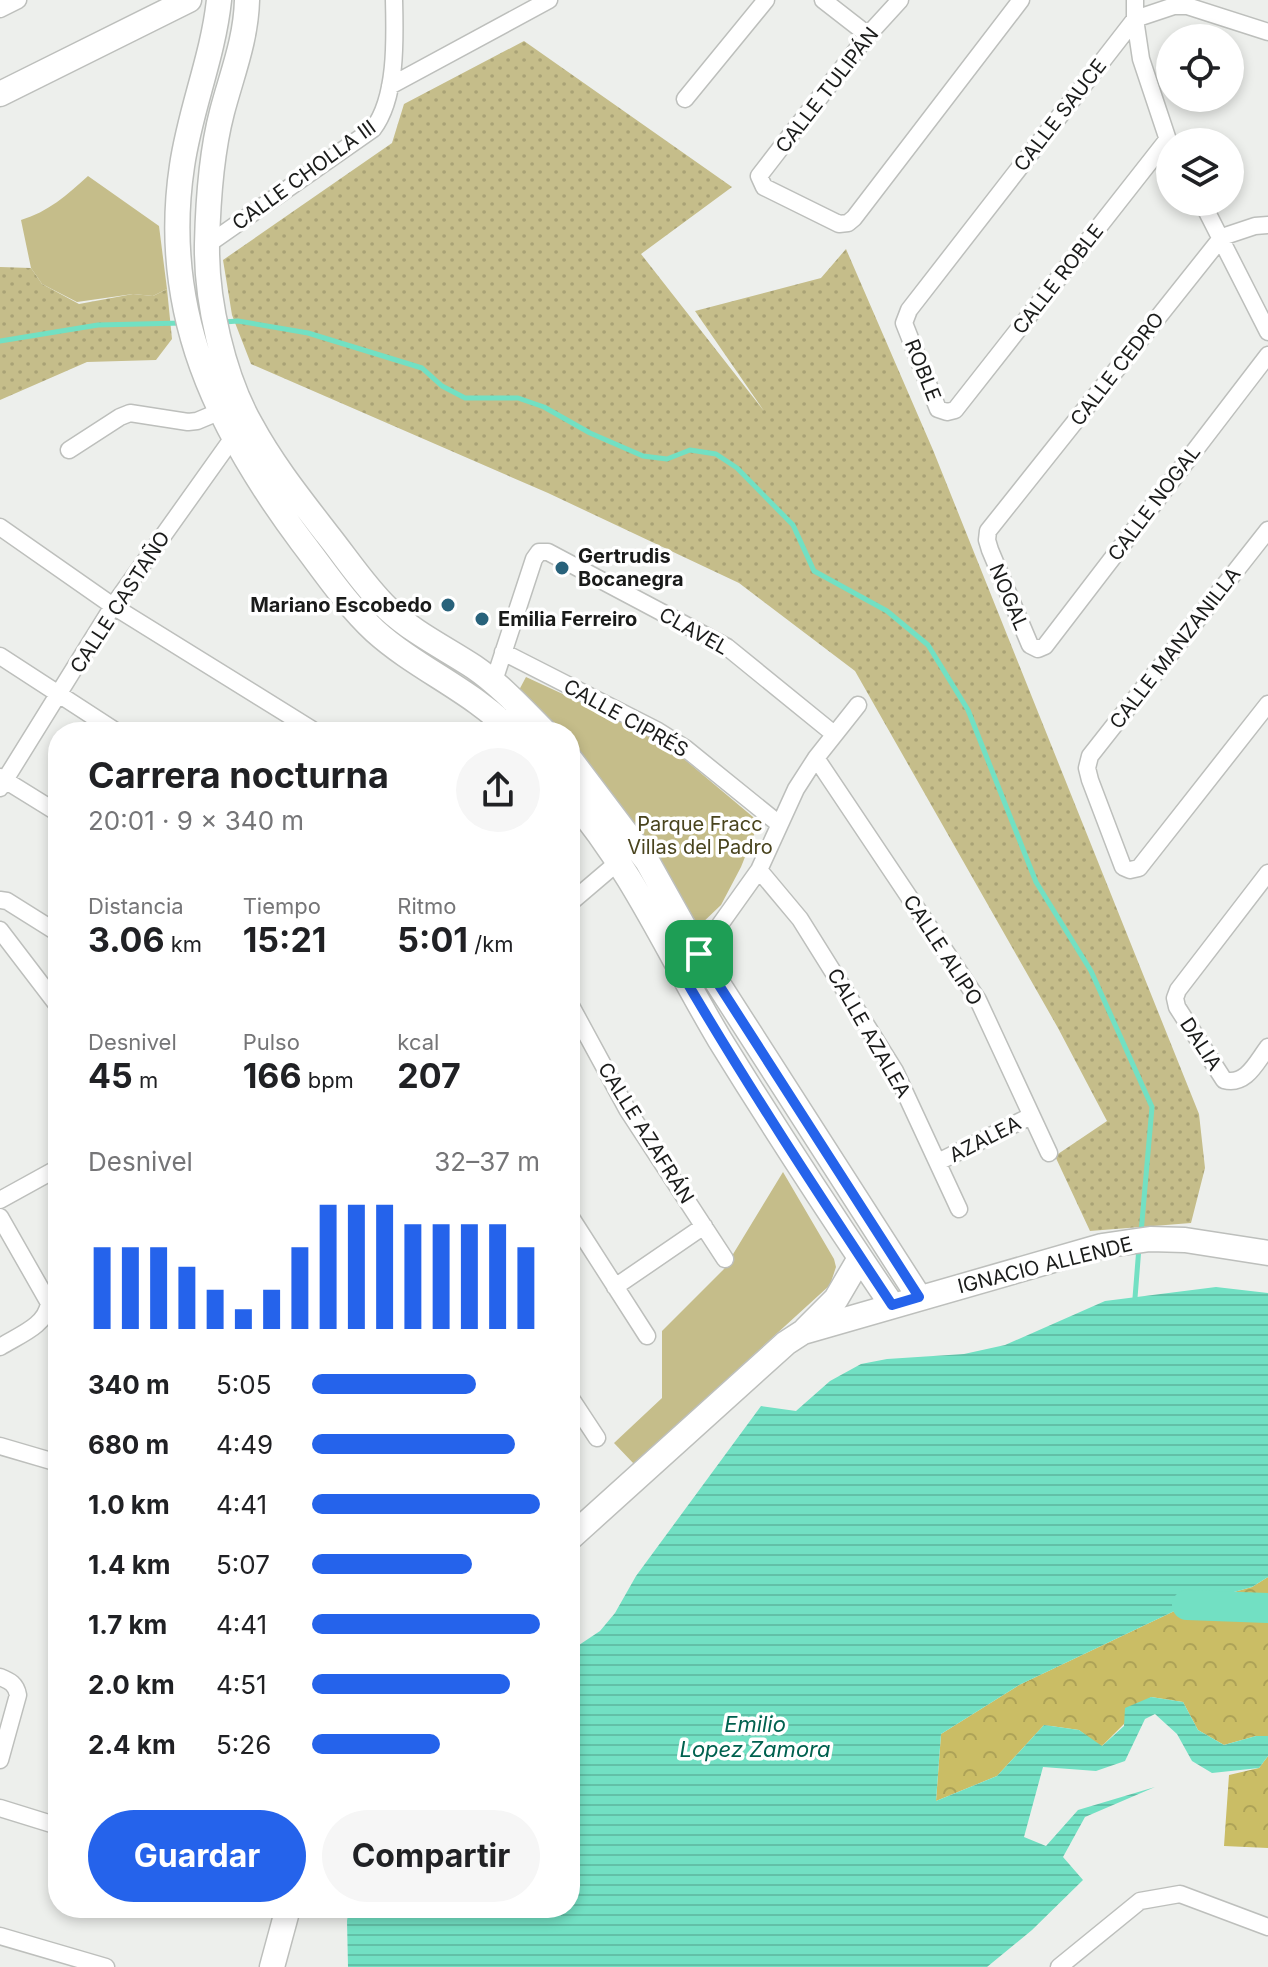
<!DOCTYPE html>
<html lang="es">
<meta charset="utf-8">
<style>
body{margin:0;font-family:Inter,sans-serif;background:#f6f6f6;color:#202124;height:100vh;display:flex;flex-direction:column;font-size:30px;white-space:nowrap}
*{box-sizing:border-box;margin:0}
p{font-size:26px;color:#757577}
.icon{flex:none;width:44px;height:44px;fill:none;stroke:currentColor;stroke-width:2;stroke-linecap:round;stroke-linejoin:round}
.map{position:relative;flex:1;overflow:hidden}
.panel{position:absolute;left:48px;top:722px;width:532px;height:1196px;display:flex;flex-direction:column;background:#fff;border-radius:32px;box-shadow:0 4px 12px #0003}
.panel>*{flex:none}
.fabs{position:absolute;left:1156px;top:24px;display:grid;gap:16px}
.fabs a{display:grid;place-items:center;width:88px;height:88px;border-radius:50%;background:#fff;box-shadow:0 4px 12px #0003;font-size:40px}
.pin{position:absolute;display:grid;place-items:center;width:68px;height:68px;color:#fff;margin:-34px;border-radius:16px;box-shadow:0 4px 12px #0006}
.round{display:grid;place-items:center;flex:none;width:84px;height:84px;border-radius:42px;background:#f6f6f6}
.summary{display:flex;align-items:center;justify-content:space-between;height:136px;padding:0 40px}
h1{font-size:36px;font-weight:700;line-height:60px}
.stats{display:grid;grid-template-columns:repeat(3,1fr);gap:12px;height:136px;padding:8px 40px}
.stats div{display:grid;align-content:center}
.stats b{font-size:34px;font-weight:700}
.stats small{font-size:22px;font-weight:400}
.stats p{font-size:22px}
.chart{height:224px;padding:16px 40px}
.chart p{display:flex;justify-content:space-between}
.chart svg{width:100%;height:144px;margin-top:8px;stroke:#2563eb;stroke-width:6}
.button{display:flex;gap:16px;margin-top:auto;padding:16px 40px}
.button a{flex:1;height:92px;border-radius:48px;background:#2563eb;color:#fff;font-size:32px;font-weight:700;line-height:92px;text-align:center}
.button a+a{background:#f6f6f6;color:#202124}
ul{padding:0 40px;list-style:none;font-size:26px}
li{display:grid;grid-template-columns:128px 96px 1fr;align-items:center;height:60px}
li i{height:20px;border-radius:10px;background:#2563eb}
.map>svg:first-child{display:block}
.grass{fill:url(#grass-dots)}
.forest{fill:url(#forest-crowns)}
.park{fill:#c5bd8a}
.water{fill:url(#water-rules)}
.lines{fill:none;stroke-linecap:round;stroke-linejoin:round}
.stream{stroke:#72e0c3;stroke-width:5}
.river{stroke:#72e0c3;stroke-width:30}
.street-casing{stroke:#bdbfbc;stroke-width:19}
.secondary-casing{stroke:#bdbfbc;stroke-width:27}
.street{stroke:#fff;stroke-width:16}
.secondary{stroke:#fff;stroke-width:24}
.route-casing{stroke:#fff;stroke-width:16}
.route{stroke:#2563eb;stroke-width:10}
.poi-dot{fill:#28627b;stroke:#fff;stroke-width:3}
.labels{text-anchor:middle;stroke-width:7;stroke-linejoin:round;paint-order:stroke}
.street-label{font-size:20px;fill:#1a1b1a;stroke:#fff}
.poi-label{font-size:20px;font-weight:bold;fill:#1a1b1a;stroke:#fff;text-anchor:start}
.park-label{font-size:20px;fill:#49441e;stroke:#fff}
.water-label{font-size:22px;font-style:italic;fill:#00614f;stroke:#fff}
</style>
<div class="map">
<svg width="1268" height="1967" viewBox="0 0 1268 1967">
<defs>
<pattern id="grass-dots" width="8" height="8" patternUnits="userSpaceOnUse" patternTransform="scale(2)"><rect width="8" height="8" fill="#c5bd8a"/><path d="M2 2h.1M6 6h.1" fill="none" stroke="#a9a276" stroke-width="1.8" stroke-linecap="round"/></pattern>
<pattern id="forest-crowns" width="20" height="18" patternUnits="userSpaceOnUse" patternTransform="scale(2)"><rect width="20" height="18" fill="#cabd65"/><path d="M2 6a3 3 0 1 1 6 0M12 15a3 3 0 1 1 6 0" fill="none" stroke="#ada257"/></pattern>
<pattern id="water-rules" width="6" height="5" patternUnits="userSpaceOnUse" patternTransform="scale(2)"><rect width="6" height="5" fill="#72e0c3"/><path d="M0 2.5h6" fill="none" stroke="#62c0a7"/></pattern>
</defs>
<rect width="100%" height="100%" fill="#edefec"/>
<path class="grass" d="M524,41l208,146 -91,67 123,157 -69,-100 126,-33 25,-29 87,201 266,664 6,54 -14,55 -101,8 -35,-75 52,-35 -49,-93 -203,-357 -116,-88 -191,-90 -297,-129 -19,-49 -9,-55 169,-117 12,-39z
M0,267l31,1 11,16 37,20 54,-10 20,2 14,-7 5,50 -16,21 -69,2 -87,38z"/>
<path class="forest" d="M1268,1577v159h-12l-32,9 -26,-15 -15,-28 -32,-5 -50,50 -22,-17 -35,-5 -47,51 -61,25 5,-67 78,-49 168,-80 65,-18z
M1268,1756v92l-44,-2 5,-71 30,-7z"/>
<path class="park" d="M88,176l71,50 8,63 -14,7 -20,-2 -56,8 -35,-18 -11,-16 -10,-48c27,-8 46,-25 67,-44z
M526,677l93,43 58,33 82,69 -18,45 -20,38 -22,21 -45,-70 -84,-113v-11h-7l-45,-40z
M783,1172l51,87 2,8 -6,18 -196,179 -20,-21 48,-45v-67l62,-62z"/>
<path class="water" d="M1216,1287l52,6v284l-16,10 -65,18 -168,80 -78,49 -5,67 61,-25 47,-51 35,5 23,16 22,-20 1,-18 26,-11 32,5 15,28 26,15 32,-9h12v20l-9,12 -47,5 -20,-12 -15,-27 -22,-20 -10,5 -20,42 -29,10 -53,-4 -19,70 22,9 32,-36 77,-23 -70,30 -22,40 20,23 -51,50 -45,37h-639l-1,-46 2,-13h221v-257l30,-20 15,-18 21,-37 125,-170 35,5 34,-30 31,-17 26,-5 77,-5 41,-9 100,-44z"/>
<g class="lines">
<path class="stream" d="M224,322l14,-1 70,12 114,35 20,18 23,12h53l26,9 46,26 53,23 24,3 23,-9 26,4 21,14 56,57 21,46 73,40 41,34 40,65 68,172 55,89 61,136 -11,126
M0,341l98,-16 84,-2
M1135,1298l4,-51"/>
<path class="river" d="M1187,1605l81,3"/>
<g class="street-casing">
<path id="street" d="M823,0l45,35
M900,0l-32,35 -109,141 5,11 75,37 9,-1 6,-5 167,-218
M1135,0v19l6,40 29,87
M0,9l18,-9
M390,86l159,-86
M685,99l81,-99
M1167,140l-212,270 -8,2 -9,-3 -34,-86 5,-13 226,-291 39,-13h13l81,26
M1202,202l66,130
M1268,225l-13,1 -33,11 -234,294 -1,9 3,10 40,95 8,4 7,-3 223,-291
M207,245l166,-116c24,-31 22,-91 21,-129
M69,450l51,-33 10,-4 58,9 9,-1 31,-13
M0,527l113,79 203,126
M1268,530l-178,226 -3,12 3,12 33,87 7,3 9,-2 129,-164
M503,652l155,79 27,17 94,76
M0,656l117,76
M493,684l41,-125 5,-7h9l179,95 107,87
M816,758l162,242 71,153
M0,777l58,36
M0,788l113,-182 119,-167 7,-6
M759,870l41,49 95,152 64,138
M1268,873l-90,117 -3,8 2,9 47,73c22,6 32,-17 44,-33
M0,900l7,1 51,32
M570,903l54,-46
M0,930l58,76
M694,961l65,-91 37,-81 20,-31 42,-53
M570,1004l57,105 98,150
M938,1162l93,-46
M0,1200l58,-32
M570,1216l77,120
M0,1217l49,86c-3,23 -30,32 -49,44
M615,1287l89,-61
M570,1397l27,41
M0,1446l58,17
M0,1677c10,4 16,7 18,18l-18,65
M0,1808l58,18
M0,1936l106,31
M1059,1967l81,-66 40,-7 88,33"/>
</g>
<g class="secondary-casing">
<path id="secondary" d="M219,0c-6,57 -29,110 -37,166 -22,146 35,262 120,376 23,30 45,63 73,89 42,38 98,60 137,101
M247,0c-1,40 -15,74 -25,112 -11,42 -14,88 -15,132 -1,56 16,132 44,181 21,39 49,74 76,109 20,25 38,53 61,75 26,24 57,39 86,58 25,17 49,43 71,65
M0,94l189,-94
M570,759l77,102 52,93 220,343
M570,797c63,73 101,161 150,243 55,89 113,178 172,265
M806,1329l30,-30 24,-41
M570,1538l216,-195 17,-11 299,-86 48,-7 35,1 83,13
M272,1967l16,-59"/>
</g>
<use href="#street" class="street"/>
<use href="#secondary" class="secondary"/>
</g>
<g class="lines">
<g class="route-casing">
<path id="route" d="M699,954l220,343 -27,8c-72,-109 -144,-218 -210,-331z"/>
</g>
<use href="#route" class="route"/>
</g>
<g class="poi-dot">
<circle cx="562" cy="568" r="8"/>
<circle cx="448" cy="605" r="8"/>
<circle cx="482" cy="619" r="8"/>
</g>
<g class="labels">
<g class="street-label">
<text transform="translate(827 90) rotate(-52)" y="7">CALLE TULIPÁN</text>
<text transform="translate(1060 115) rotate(-52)" y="7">CALLE SAUCE</text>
<text transform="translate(304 175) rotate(-36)" y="7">CALLE CHOLLA III</text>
<text transform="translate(1058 279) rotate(-52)" y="7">CALLE ROBLE</text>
<text transform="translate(1117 369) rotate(-52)" y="7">CALLE CEDRO</text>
<text transform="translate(923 370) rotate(68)" y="7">ROBLE</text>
<text transform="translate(1154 503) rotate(-53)" y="7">CALLE NOGAL</text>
<text transform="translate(1009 597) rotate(67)" y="7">NOGAL</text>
<text transform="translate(120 602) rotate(-57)" y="7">CALLE CASTAÑO</text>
<text transform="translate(694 631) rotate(29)" y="7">CLAVEL</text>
<text transform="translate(1175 648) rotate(-52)" y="7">CALLE MANZANILLA</text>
<text transform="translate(626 718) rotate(29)" y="7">CALLE CIPRÉS</text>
<text transform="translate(943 950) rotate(57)" y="7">CALLE ALIPO</text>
<text transform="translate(869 1033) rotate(60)" y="7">CALLE AZALEA</text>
<text transform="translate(1201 1044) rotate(57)" y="7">DALIA</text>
<text transform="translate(646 1133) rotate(58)" y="7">CALLE AZAFRÁN</text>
<text transform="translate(985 1139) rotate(-27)" y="7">AZALEA</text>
<text transform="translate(1045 1265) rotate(-14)" y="7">IGNACIO ALLENDE</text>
</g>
<g class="poi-label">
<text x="578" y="563">Gertrudis<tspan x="578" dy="23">Bocanegra</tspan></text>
<text x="432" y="612" text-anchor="end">Mariano Escobedo</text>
<text x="498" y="626">Emilia Ferreiro</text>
</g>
<g class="park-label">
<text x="700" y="831">Parque Fracc<tspan x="700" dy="23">Villas del Padro</tspan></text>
</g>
<g class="water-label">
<text x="755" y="1732">Emilio<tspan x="755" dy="25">Lopez Zamora</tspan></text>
</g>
</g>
</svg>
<div class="fabs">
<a><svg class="icon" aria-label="locate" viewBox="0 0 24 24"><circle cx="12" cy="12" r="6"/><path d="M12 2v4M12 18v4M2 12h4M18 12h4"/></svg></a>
<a><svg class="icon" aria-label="layers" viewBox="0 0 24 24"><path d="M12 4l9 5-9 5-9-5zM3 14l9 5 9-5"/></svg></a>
</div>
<div class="pin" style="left:699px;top:954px;background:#1e9e55"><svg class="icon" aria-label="arrive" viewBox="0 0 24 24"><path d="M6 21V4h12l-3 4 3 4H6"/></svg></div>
<section class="panel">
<div class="summary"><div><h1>Carrera nocturna</h1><p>20:01 · 9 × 340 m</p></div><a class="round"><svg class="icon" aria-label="share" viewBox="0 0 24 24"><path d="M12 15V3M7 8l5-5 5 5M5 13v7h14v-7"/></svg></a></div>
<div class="stats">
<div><p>Distancia</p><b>3.06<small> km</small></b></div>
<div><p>Tiempo</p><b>15:21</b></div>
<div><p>Ritmo</p><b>5:01<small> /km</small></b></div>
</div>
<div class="stats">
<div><p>Desnivel</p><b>45<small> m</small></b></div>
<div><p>Pulso</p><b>166<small> bpm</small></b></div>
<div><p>kcal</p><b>207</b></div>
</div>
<div class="chart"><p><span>Desnivel</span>32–37 m</p>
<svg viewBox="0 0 160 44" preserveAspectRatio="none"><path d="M5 44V19M15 44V19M25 44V19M35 44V25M45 44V32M55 44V38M65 44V32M75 44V19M85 44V6M95 44V6M105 44V6M115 44V12M125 44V12M135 44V12M145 44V12M155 44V19"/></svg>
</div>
<ul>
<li><b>340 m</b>5:05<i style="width:72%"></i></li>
<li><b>680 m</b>4:49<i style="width:89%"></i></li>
<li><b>1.0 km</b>4:41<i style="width:100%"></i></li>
<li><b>1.4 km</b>5:07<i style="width:70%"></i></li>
<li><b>1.7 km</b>4:41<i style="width:100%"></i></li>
<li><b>2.0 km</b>4:51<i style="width:87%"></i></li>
<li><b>2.4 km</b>5:26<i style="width:56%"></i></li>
</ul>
<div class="button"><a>Guardar</a><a>Compartir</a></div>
</section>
</div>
